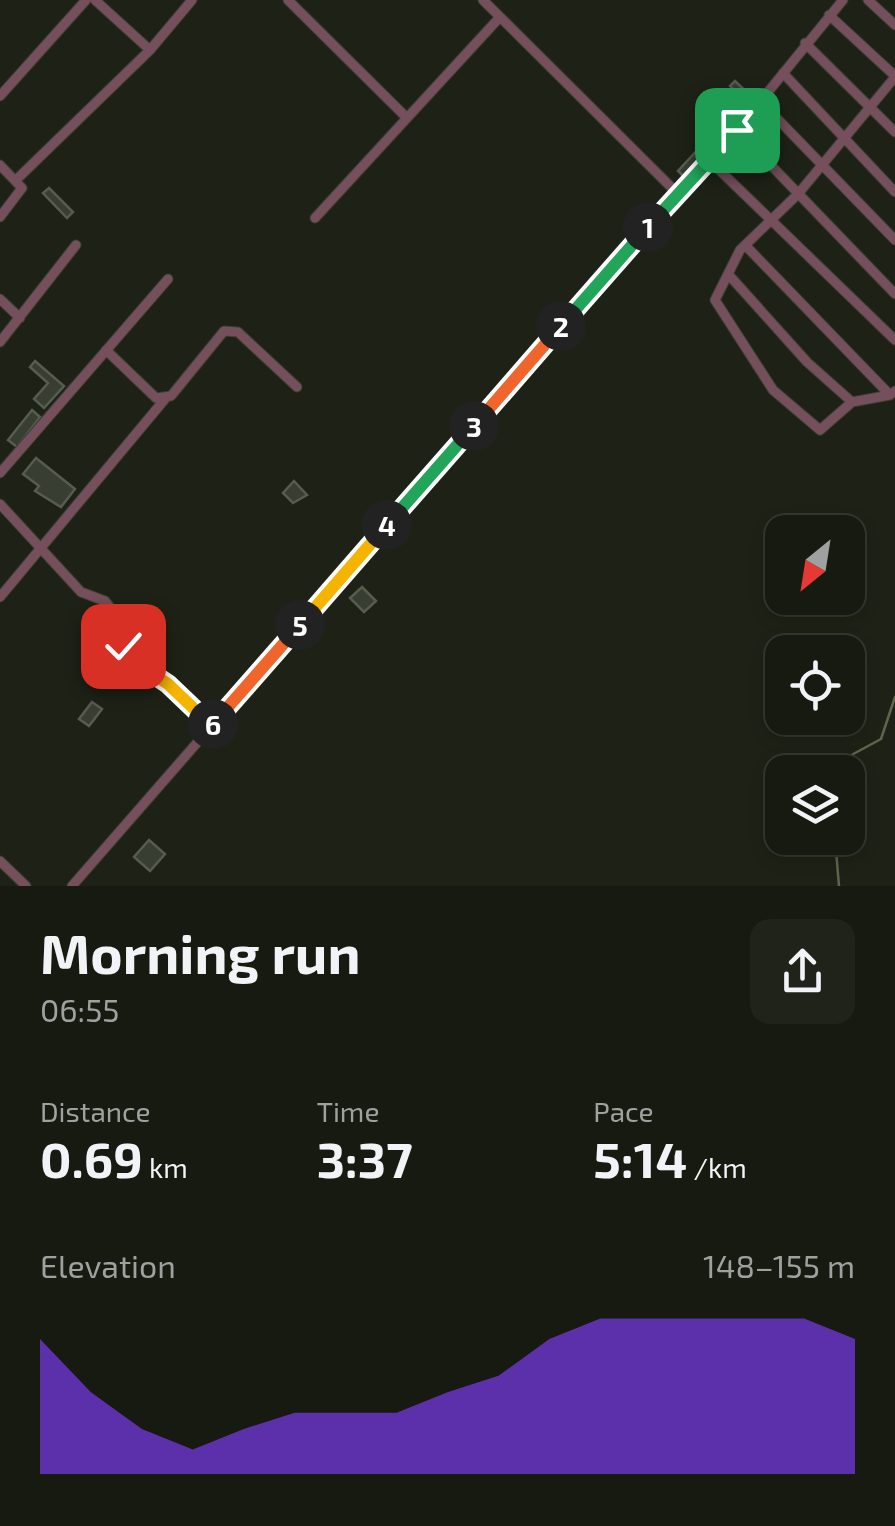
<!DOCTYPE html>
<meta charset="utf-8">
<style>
body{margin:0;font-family:"Exo 2",sans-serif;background:#1f2319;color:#f1f3f6;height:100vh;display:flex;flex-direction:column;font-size:38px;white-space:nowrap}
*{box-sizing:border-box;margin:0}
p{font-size:32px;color:#9ea19f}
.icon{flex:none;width:55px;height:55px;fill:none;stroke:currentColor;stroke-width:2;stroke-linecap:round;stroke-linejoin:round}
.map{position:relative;height:886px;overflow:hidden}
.side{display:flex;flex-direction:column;background:#161a10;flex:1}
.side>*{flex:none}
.needle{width:65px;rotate:210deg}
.fabs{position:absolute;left:765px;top:515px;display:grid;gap:20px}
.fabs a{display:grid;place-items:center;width:100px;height:100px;border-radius:20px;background:#161a10;box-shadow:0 5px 15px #0003,0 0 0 2px #353830;font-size:50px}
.pin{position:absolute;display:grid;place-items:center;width:85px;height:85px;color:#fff;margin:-42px;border-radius:20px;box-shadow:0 5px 15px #0006}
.km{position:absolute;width:50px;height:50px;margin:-25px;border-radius:50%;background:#222;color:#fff;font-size:28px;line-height:50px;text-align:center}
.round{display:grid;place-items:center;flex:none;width:105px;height:105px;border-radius:20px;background:#1f2319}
.overview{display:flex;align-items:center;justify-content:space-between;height:170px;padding:0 40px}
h1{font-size:55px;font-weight:700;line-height:75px}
.figures{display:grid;grid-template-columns:repeat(3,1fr);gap:15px;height:170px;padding:10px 40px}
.figures div{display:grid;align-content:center}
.figures b{font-size:50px;font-weight:700}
.figures small{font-size:28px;font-weight:400}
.figures p{font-size:28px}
.chart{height:280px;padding:20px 40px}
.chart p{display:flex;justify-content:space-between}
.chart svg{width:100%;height:180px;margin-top:10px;fill:#7c3aed;opacity:.7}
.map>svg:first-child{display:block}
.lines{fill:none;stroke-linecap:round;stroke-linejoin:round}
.stream{stroke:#5d664b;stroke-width:2.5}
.building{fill:#383e31;stroke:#565c4e;stroke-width:2.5}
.minor-casing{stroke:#3b3e33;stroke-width:11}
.minor{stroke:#754f5c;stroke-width:9}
.split-1-casing{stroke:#fff;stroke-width:20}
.split-2-casing{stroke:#fff;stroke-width:20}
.split-3-casing{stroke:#fff;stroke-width:20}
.split-4-casing{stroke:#fff;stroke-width:20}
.split-5-casing{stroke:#fff;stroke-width:20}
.split-6-casing{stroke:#fff;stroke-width:20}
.split-7-casing{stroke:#fff;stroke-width:20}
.split-1{stroke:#22a559;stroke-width:12}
.split-2{stroke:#22a559;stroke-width:12}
.split-3{stroke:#f0652b;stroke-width:12}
.split-4{stroke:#22a559;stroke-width:12}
.split-5{stroke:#f5b400;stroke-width:12}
.split-6{stroke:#f0652b;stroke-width:12}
.split-7{stroke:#f5b400;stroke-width:12}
</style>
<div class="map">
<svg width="895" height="886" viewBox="0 0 895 886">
<rect width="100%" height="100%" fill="#1e2216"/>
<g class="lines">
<path class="stream" d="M838,772l6,-13 37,-20 14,-42
M835,838l4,48"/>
</g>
<path class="building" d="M735,81l21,20 -28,31 -7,-7 23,-26 -14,-13z
M715,131l7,6 -37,41 -7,-7z
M49,188l24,24 -6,6 -24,-25z
M35,361l29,25 -20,22 -10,-9 14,-16 -18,-16z
M32,410l8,7 -23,30 -9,-7z
M36,458l39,31 -14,18 -26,-16 4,-5 -16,-12z
M294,481l13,14 -14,8 -10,-10z
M362,587l14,14 -12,11 -14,-14z
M92,702l10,7 -13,17 -10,-7z
M149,840l16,14 -15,17 -16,-14z"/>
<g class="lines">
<g class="minor-casing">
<path id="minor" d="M95,0l55,50
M288,0l119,118
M483,0l194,193
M868,0l27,25
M829,15l66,61
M805,43l90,89
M783,73l112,119
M895,77l-97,117 -58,56 -25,50 58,90 47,40 32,-28 38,-7 5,-4
M0,96l86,-96
M761,102l134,138
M737,130l158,164
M710,161l185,179
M0,165l22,23 -22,29
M16,180l134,-130 42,-50
M315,218l185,-201
M745,245l145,150
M728,274l79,88 45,40
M0,299l20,19
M0,342l76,-97
M106,350l50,48 15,-2 53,-65 14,1 59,55
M0,473l168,-194
M0,504l81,88 24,9 7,9 11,36 15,18 30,20 44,42
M0,597l165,-198
M0,861l26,25
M72,886l605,-693 60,-63 106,-130"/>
</g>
<use href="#minor" class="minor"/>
</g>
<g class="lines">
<g class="split-1-casing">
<path id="split-1" d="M648,227l89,-97"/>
</g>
<g class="split-2-casing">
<path id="split-2" d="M561,326l87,-99"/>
</g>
<g class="split-3-casing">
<path id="split-3" d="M474,426l87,-100"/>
</g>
<g class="split-4-casing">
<path id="split-4" d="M387,525l87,-99"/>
</g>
<g class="split-5-casing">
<path id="split-5" d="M300,625l87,-100"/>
</g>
<g class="split-6-casing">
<path id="split-6" d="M213,724l87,-99"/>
</g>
<g class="split-7-casing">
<path id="split-7" d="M123,646l15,18 30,20 44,42 1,-2"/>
</g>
<use href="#split-1" class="split-1"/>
<use href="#split-2" class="split-2"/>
<use href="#split-3" class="split-3"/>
<use href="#split-4" class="split-4"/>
<use href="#split-5" class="split-5"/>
<use href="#split-6" class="split-6"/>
<use href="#split-7" class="split-7"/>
</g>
</svg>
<div class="fabs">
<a><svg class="needle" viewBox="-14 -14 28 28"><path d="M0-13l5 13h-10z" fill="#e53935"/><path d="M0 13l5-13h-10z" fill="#9ea19f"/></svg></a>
<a><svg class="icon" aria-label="locate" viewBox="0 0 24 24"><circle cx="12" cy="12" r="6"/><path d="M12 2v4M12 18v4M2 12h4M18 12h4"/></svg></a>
<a><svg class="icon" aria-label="layers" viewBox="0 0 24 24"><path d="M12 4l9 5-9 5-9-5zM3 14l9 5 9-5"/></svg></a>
</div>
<div class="pin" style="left:737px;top:130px;background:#1e9e55"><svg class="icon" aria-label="arrive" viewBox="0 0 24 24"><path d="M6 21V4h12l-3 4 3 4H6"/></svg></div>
<div class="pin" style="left:123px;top:646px;background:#d93025"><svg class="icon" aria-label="check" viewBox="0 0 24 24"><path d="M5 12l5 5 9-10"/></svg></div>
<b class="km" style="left:648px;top:227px">1</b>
<b class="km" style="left:561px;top:326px">2</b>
<b class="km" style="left:474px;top:426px">3</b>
<b class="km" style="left:387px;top:525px">4</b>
<b class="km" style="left:300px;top:625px">5</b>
<b class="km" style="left:213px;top:724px">6</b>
</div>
<section class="side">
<div class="overview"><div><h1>Morning run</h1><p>06:55</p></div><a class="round"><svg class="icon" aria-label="share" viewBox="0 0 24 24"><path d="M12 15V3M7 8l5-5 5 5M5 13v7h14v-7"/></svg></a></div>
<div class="figures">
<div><p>Distance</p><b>0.69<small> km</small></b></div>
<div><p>Time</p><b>3:37</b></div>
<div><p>Pace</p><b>5:14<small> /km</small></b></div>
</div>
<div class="chart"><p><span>Elevation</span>148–155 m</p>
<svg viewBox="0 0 160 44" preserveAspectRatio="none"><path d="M0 44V11L10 24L20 33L30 38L40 33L50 29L60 29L70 29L80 24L90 20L100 11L110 6L120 6L130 6L140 6L150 6L160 11V44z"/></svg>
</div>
</section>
